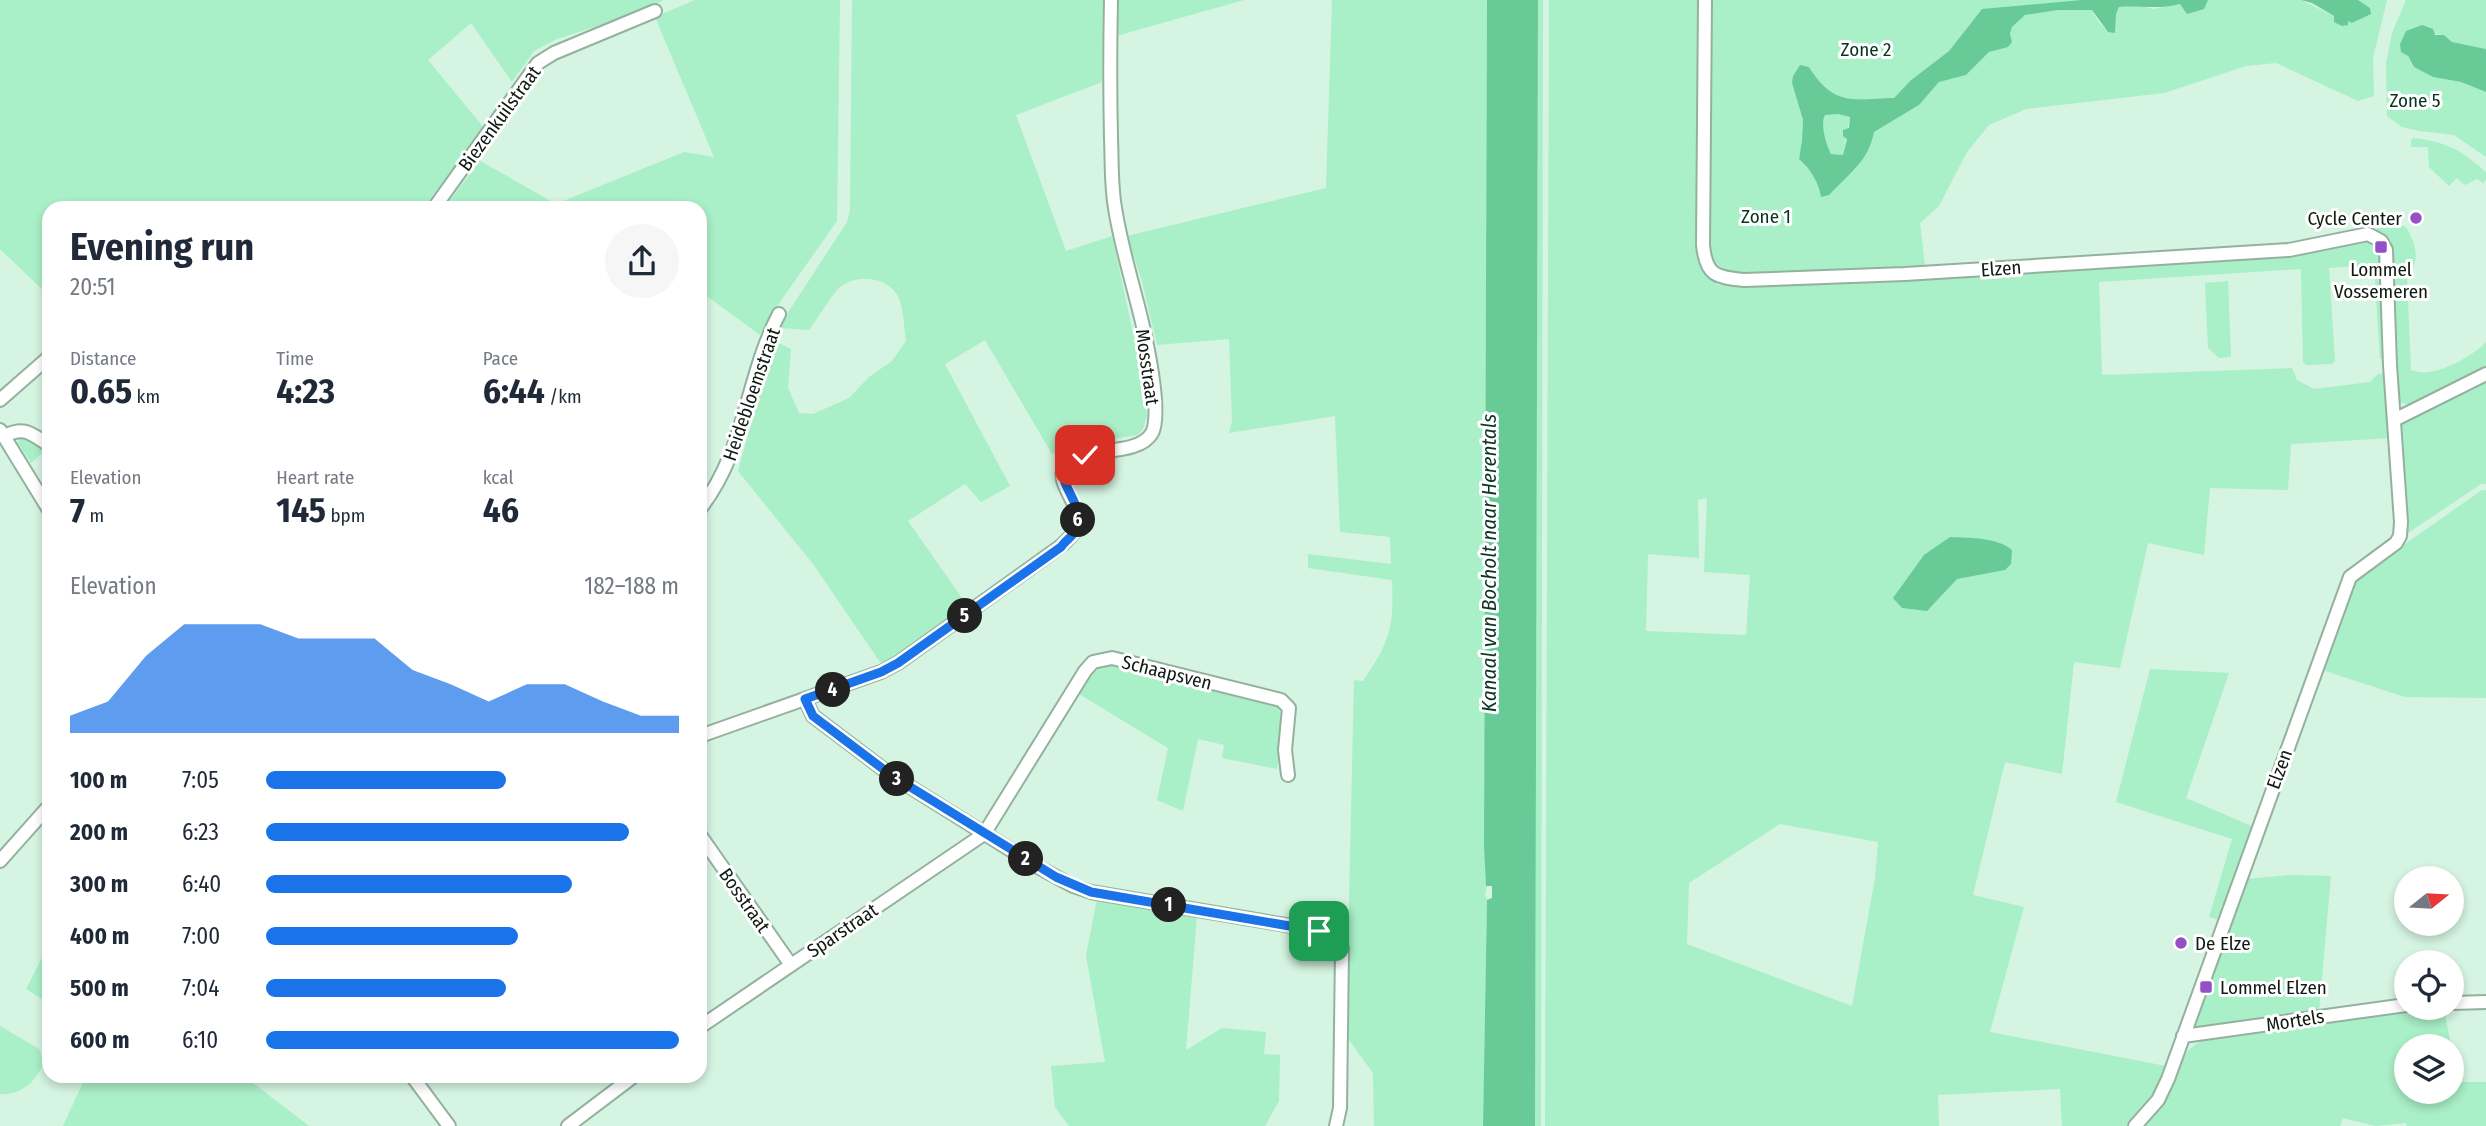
<!DOCTYPE html>
<meta charset="utf-8">
<style>
body{margin:0;font-family:"Fira Sans Condensed",sans-serif;background:#f6f6f7;color:#1f2937;height:100vh;display:flex;flex-direction:column;font-size:26px;white-space:nowrap}
*{box-sizing:border-box;margin:0}
p{font-size:23px;color:#747a83}
.icon{flex:none;width:38px;height:38px;fill:none;stroke:currentColor;stroke-width:2;stroke-linecap:round;stroke-linejoin:round}
.map{position:relative;flex:1;overflow:hidden}
.drawer{position:absolute;left:42px;top:201px;width:665px;height:882px;display:flex;flex-direction:column;background:#fff;border-radius:21px;box-shadow:0 4px 10px #0003}
.drawer>*{flex:none}
.needle{width:46px;rotate:72deg}
.controls{position:absolute;left:2394px;top:866px;display:grid;gap:14px}
.controls a{display:grid;place-items:center;width:70px;height:70px;border-radius:50%;background:#fff;box-shadow:0 4px 10px #0003;font-size:35px}
.pin{position:absolute;display:grid;place-items:center;width:60px;height:60px;color:#fff;margin:-30px;border-radius:14px;box-shadow:0 4px 10px #0006}
.km{position:absolute;width:35px;height:35px;margin:-18px;border-radius:50%;background:#222;color:#fff;font-size:19px;line-height:35px;text-align:center}
.round{display:grid;place-items:center;flex:none;width:74px;height:74px;border-radius:37px;background:#f6f6f7}
.overview{display:flex;align-items:center;justify-content:space-between;height:119px;padding:0 28px}
h1{font-size:38px;font-weight:700;line-height:52px}
.stats{display:grid;grid-template-columns:repeat(3,1fr);gap:10px;height:119px;padding:7px 28px}
.stats div{display:grid;align-content:center}
.stats b{font-size:35px;font-weight:700}
.stats small{font-size:19px;font-weight:400}
.stats p{font-size:19px}
.chart{height:196px;padding:14px 28px}
.chart p{display:flex;justify-content:space-between}
.chart svg{width:100%;height:126px;margin-top:7px;fill:#1a73e8;opacity:.7}
ul{padding:0 28px;list-style:none;font-size:23px}
li{display:grid;grid-template-columns:112px 84px 1fr;align-items:center;height:52px}
li i{height:18px;border-radius:9px;background:#1a73e8}
.map>svg:first-child{display:block}
.green{fill:#a9efc7;fill-rule:evenodd}
.water{fill:#68ca97;fill-rule:evenodd}
.lines{fill:none;stroke-linecap:round;stroke-linejoin:round}
.minor-casing{stroke:#94b19f;stroke-width:16}
.minor{stroke:#fff;stroke-width:12}
.route-casing{stroke:#fff;stroke-width:14}
.route{stroke:#1a73e8;stroke-width:9}
.poi-dot{fill:#9450c4;stroke:#fff;stroke-width:2.5}
.labels{text-anchor:middle;stroke-width:6;stroke-linejoin:round;paint-order:stroke}
.park-label{font-size:19px;fill:#07331f;stroke:#fff}
.street-label{font-size:19px;fill:#0f1a13;stroke:#fff}
.poi-label{font-size:19px;fill:#0f1a13;stroke:#fff;text-anchor:start}
.water-label{font-size:21px;font-style:italic;fill:#0a3622;stroke:#fff}
</style>
<div class="map">
<svg width="2486" height="1126" viewBox="0 0 2486 1126">
<rect width="100%" height="100%" fill="#d5f4e1"/>
<path class="green" d="M0,0h664l-35,16 -72,23 -23,12 -22,31 -41,-59 -43,37 56,68 -61,80h-374v88l-49,-47z
M695,0h145l-3,221 -62,88 -15,26 -60,-44v-83h-256l29,-38 4,-11 79,45 128,-52 30,5 -59,-140z
M852,0h251l-1,82 -86,33 50,136 46,-15 1,4 28,130 6,46 -4,13 -5,6 -61,9 -25,10 -67,-114 -40,24 65,122 -29,16 -16,-18 -57,37 61,87 -79,54h-10l-67,-98 -75,-93 36,-130 17,8 -3,39 11,25 14,1 36,-16 20,-21 23,-16 14,-20c-2,-13 -2,-36 -10,-48 -13,-18 -44,-19 -59,-3 -9,11 -19,28 -28,40l-29,-2 7,-14 60,-92 3,-12z
M1117,0h127l-128,36z
M1332,0h155l-3,845 3,41 -2,8 2,5 -4,227h-109l-1,-53 -27,-37 8,-356 9,1c27,-40 31,-53 29,-101l-84,-12v-14l83,10 -1,-27 -50,-5 -5,-116 -106,17 3,-12 -3,-82 -72,6 -15,-64 -15,-45 199,-48z
M1538,0h5l-2,1126h-6z
M1549,0h151l-1,266 19,19 17,1 215,-9 351,-22 66,-16 11,4 4,15 5,101h-7l-6,-94 -45,3 6,93 -3,3 -26,1 -3,-3 -2,-93 -202,13 3,93 190,-7 5,12 17,9 56,-7 8,-8 10,-1 4,65 -101,6 -3,46 -78,-2 -6,67 -56,-12 -28,125 -46,-6 -12,112 -57,-12 -32,133 51,12 -34,125 176,34c-8,24 -19,41 -37,60h-67l-2,-37 -122,6 1,31h-394zM1707,498l-3,74 46,3 -4,60 -100,-4 2,-77 51,4 -1,-58zM1780,824l98,18 -3,36 -23,128 -165,-62 2,-61z
M1710,0h371l-86,8 -21,11 -25,32 -39,30 -16,17c-41,1 -60,9 -85,-31l-9,-1 -7,10 -1,7 11,37 -1,20 -3,19 16,18 6,20c22,-12 49,-38 53,-65l45,-27 20,-23 27,-7 23,-23 19,-6 4,-19 13,-12 33,-5h34c5,10 11,21 23,23l1,-20 3,-6 19,-2 15,4 27,-5 23,5 5,-9h93l33,16 10,10 4,-2 -1,-4 6,3 8,-5 9,-10 -12,-8h29l-14,58 1,38 -16,5 -82,-38 -30,3 -82,27 -138,16 -37,16 -22,27 -28,54 -19,17 5,43 -183,10 -20,-3 -11,-9z
M2406,0h80v49l-34,-7 -8,-7 -38,-4 -6,13 14,23 19,10 28,5 25,10v65l-32,-22 -34,-4 -18,-4 -15,-11 -1,-53 6,-30z
M1825,114h13l12,3 -7,38 -12,-1c-5,-12 -11,-27 -6,-40z
M2414,138c33,4 47,12 72,34v8l-3,3 -6,-4 -12,6 -8,-7 -8,8 -20,-19 -1,-20h-17v-7z
M2382,219l24,8c10,17 15,34 1,50l4,93c21,10 61,-13 75,-28v27l-74,37 -13,-4 -8,-152 -8,-17 -6,-2v-9z
M2228,281l3,76 -12,1 -11,-10 -3,-65z
M2486,379v105h-5l-76,51 -6,-112z
M23,437l6,1 17,12 -15,13 -13,-20 1,-4z
M2482,490h4v208l-81,-1 -83,-27 33,-91z
M1108,664l168,41c13,17 4,43 1,64l-55,-11 2,-13 -26,-6 -15,72 -26,-11 11,-52 -89,-54c7,-13 15,-25 29,-30z
M2150,669l79,4 -43,125 68,29 -33,93 -12,-3 23,-78 -116,-37z
M2290,875l41,1 -12,135 -128,23 55,-155z
M1097,899l100,17 -11,134 36,-22 44,4 -2,22 16,1 -1,46 -14,25h-196l-14,-19 -4,-41 54,-4 -19,-106z
M49,944v60l-23,-15z
M2406,1008h38l7,38h-45v46h46v-39l5,29h29v44h-79l-1,-3 -31,3 -32,-8 -3,8h-197c33,-28 21,-70 66,-89z
M0,1026l39,23 5,14c-9,19 -22,32 -44,31z
M86,1076h158l65,50h-246z"/>
<path class="water" d="M1487,0h51l-3,1126h-52l4,-226 5,-2v-12h-6l-2,-41z
M2081,0h127l-4,9 -17,5 -7,-10c-22,6 -40,1 -61,3l-3,7 -1,19 -7,-1 -16,-22h-34l-33,5 -13,12 -2,7 2,8 -4,5 -19,5 -23,23 -27,7 -20,23 -45,27c-5,29 -27,44 -45,63l-8,2c-3,-16 -10,-27 -22,-38l3,-19 1,-20 -11,-37 1,-7 7,-11 9,2c25,40 44,32 85,31l16,-17 39,-30 33,-42zM1825,115l13,-1 12,3 -1,11 -6,2v6l4,3 -4,16 -12,-1c-5,-11 -11,-29 -6,-39z
M2301,0h57l12,8 1,6 -19,9 -4,-2v4l-6,1 -8,-4v-6l-22,-13z
M2422,25l11,4 2,6h9l8,7 34,7v43l-25,-10 -28,-5 -19,-10 -6,-11 -7,-4 -1,-8 6,-13z
M1950,537c19,1 47,0 62,13l-1,14 -6,6 -48,9 -30,32 -25,-3 -9,-10 31,-43z"/>
<g class="lines">
<g class="minor-casing">
<path id="minor" d="M1705,0l-2,245c3,31 13,32 41,35l161,-6 384,-24 79,-16 13,7 5,9 4,115 11,157 -1,14 -4,7 -46,34 -182,502 -10,21 -23,26
M434,208l104,-145 16,-10 101,-42
M0,400l49,-43
M2394,420l92,-46
M0,430l49,80
M4,436c21,-10 26,-3 45,9
M700,509c47,-61 45,-130 79,-195
M805,699l8,17 78,59 147,92 35,19 18,6 236,40 13,9 2,8 -2,159 -4,18
M700,736l181,-64 17,-9 163,-117c4,-4 11,-10 14,-15 14,-22 -22,-45 -10,-65 12,-22 72,-7 87,-33 10,-19 -5,-89 -10,-111 -9,-38 -21,-75 -27,-114 -4,-23 -3,-46 -4,-69 -1,-46 -1,-93 0,-139
M700,835l91,130
M0,861l49,-55
M2452,1003l34,-1
M700,1027l284,-193 101,-163 8,-9 19,-4 169,42 8,8 -4,42 3,25
M2183,1036l223,-31
M412,1076l37,50
M568,1126l66,-50"/>
</g>
<use href="#minor" class="minor"/>
</g>
<g class="lines">
<g class="route-casing">
<path id="route" d="M1085,455c-52,14 7,47 -9,75 -3,6 -11,11 -15,17l-163,116 -17,9 -76,27 8,17 78,59 165,102 35,15 228,39"/>
</g>
<use href="#route" class="route"/>
</g>
<g class="poi-dot">
<circle cx="2416" cy="218" r="7"/>
<rect x="2374" y="240" width="14" height="14" rx="3.5"/>
<circle cx="2181" cy="943" r="7"/>
<rect x="2199" y="980" width="14" height="14" rx="3.5"/>
</g>
<g class="labels">
<g class="park-label">
<text x="1866" y="56">Zone 2</text>
<text x="2415" y="107">Zone 5</text>
<text x="1766" y="223">Zone 1</text>
</g>
<g class="street-label">
<text transform="translate(499 118) rotate(-54)" y="7">Biezenkuilstraat</text>
<text transform="translate(2001 268) rotate(-4)" y="7">Elzen</text>
<text transform="translate(1148 367) rotate(82)" y="7">Mosstraat</text>
<text transform="translate(751 394) rotate(-71)" y="7">Heidebloemstraat</text>
<text transform="translate(1167 672) rotate(14)" y="7">Schaapsven</text>
<text transform="translate(2279 769) rotate(-70)" y="7">Elzen</text>
<text transform="translate(745 900) rotate(55)" y="7">Bosstraat</text>
<text transform="translate(842 930) rotate(-34)" y="7">Sparstraat</text>
<text transform="translate(2295 1020) rotate(-9)" y="7">Mortels</text>
</g>
<g class="poi-label">
<text x="2402" y="225" text-anchor="end">Cycle Center</text>
<text x="2381" y="276" text-anchor="middle">Lommel<tspan x="2381" dy="22">Vossemeren</tspan></text>
<text x="2195" y="950">De Elze</text>
<text x="2220" y="994">Lommel Elzen</text>
</g>
<g class="water-label">
<text transform="translate(1489 563) rotate(-90)" y="7">Kanaal van Bocholt naar Herentals</text>
</g>
</g>
</svg>
<div class="controls">
<a><svg class="needle" viewBox="-14 -14 28 28"><path d="M0-13l5 13h-10z" fill="#e53935"/><path d="M0 13l5-13h-10z" fill="#747a83"/></svg></a>
<a><svg class="icon" aria-label="locate" viewBox="0 0 24 24"><circle cx="12" cy="12" r="6"/><path d="M12 2v4M12 18v4M2 12h4M18 12h4"/></svg></a>
<a><svg class="icon" aria-label="layers" viewBox="0 0 24 24"><path d="M12 4l9 5-9 5-9-5zM3 14l9 5 9-5"/></svg></a>
</div>
<div class="pin" style="left:1319px;top:931px;background:#1e9e55"><svg class="icon" aria-label="arrive" viewBox="0 0 24 24"><path d="M6 21V4h12l-3 4 3 4H6"/></svg></div>
<div class="pin" style="left:1085px;top:455px;background:#d93025"><svg class="icon" aria-label="check" viewBox="0 0 24 24"><path d="M5 12l5 5 9-10"/></svg></div>
<b class="km" style="left:1169px;top:905px">1</b>
<b class="km" style="left:1026px;top:859px">2</b>
<b class="km" style="left:897px;top:779px">3</b>
<b class="km" style="left:833px;top:690px">4</b>
<b class="km" style="left:965px;top:616px">5</b>
<b class="km" style="left:1078px;top:520px">6</b>
<section class="drawer">
<div class="overview"><div><h1>Evening run</h1><p>20:51</p></div><a class="round"><svg class="icon" aria-label="share" viewBox="0 0 24 24"><path d="M12 15V3M7 8l5-5 5 5M5 13v7h14v-7"/></svg></a></div>
<div class="stats">
<div><p>Distance</p><b>0.65<small> km</small></b></div>
<div><p>Time</p><b>4:23</b></div>
<div><p>Pace</p><b>6:44<small> /km</small></b></div>
</div>
<div class="stats">
<div><p>Elevation</p><b>7<small> m</small></b></div>
<div><p>Heart rate</p><b>145<small> bpm</small></b></div>
<div><p>kcal</p><b>46</b></div>
</div>
<div class="chart"><p><span>Elevation</span>182–188 m</p>
<svg viewBox="0 0 160 44" preserveAspectRatio="none"><path d="M0 44V38L10 33L20 17L30 6L40 6L50 6L60 11L70 11L80 11L90 22L100 27L110 33L120 27L130 27L140 33L150 38L160 38V44z"/></svg>
</div>
<ul>
<li><b>100 m</b>7:05<i style="width:58%"></i></li>
<li><b>200 m</b>6:23<i style="width:88%"></i></li>
<li><b>300 m</b>6:40<i style="width:74%"></i></li>
<li><b>400 m</b>7:00<i style="width:61%"></i></li>
<li><b>500 m</b>7:04<i style="width:58%"></i></li>
<li><b>600 m</b>6:10<i style="width:100%"></i></li>
</ul>
</section>
</div>
